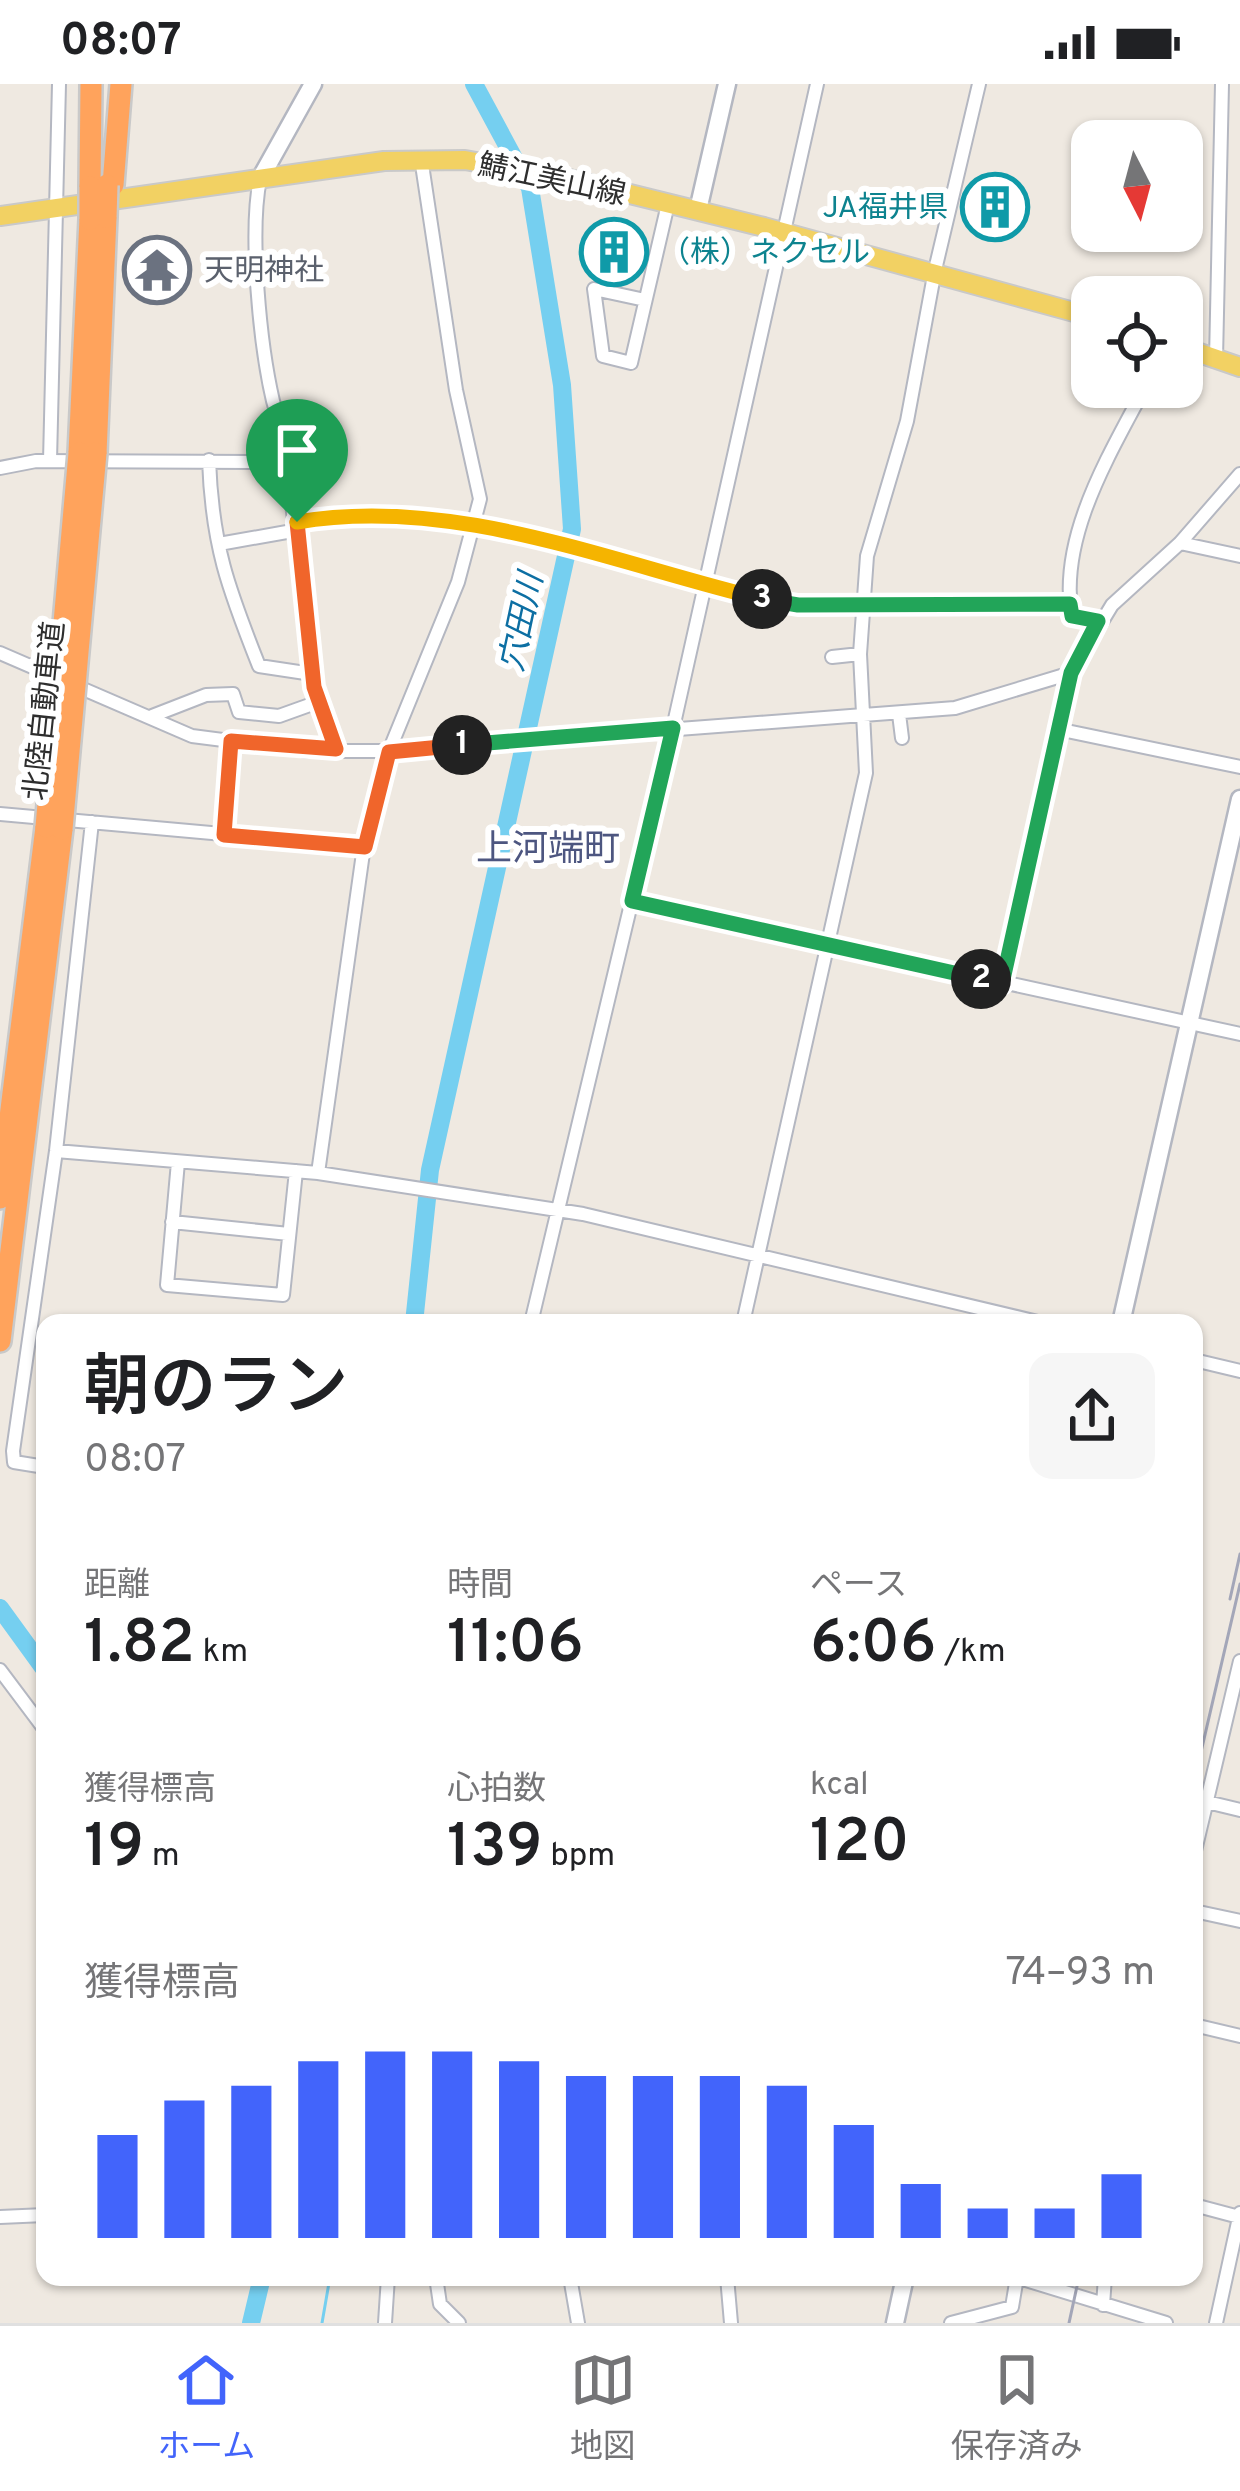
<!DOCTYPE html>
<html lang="ja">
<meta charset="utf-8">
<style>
body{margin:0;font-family:Overpass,"Noto Sans JP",sans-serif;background:#f6f6f6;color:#202124;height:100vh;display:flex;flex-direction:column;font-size:45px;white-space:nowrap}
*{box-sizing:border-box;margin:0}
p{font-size:39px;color:#757577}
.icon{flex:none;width:66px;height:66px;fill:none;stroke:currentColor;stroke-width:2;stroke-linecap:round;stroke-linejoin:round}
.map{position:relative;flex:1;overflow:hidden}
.side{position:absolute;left:36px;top:1230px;width:1167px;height:972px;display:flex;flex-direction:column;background:#fff;border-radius:24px;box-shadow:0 3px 9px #0004}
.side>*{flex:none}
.needle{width:78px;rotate:174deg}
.tools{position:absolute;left:1071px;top:36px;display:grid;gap:24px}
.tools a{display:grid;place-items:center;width:132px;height:132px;border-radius:24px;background:#fff;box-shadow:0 3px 9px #0004;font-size:60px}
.pin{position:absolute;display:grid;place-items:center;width:102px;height:102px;color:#fff;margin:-123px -51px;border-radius:50% 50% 50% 0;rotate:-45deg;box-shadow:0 0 12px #0007}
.pin .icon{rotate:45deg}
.km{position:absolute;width:60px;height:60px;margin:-30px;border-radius:50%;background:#222;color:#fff;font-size:33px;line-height:60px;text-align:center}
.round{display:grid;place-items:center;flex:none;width:126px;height:126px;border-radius:24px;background:#f6f6f6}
.head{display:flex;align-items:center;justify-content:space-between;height:204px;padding:0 48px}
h1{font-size:66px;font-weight:600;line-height:90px}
.metrics{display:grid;grid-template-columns:repeat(3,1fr);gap:18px;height:204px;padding:12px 48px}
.metrics div{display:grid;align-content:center}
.metrics b{font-size:60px;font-weight:600}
.metrics small{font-size:33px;font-weight:400}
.metrics p{font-size:33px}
.chart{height:336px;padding:24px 48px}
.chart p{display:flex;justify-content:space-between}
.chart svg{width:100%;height:216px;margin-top:12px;stroke:#4264fb;stroke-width:6}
.status{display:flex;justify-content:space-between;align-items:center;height:84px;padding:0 60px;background:#fff;direction:ltr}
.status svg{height:33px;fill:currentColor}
.tabs{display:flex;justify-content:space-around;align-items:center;height:168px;border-top:3px solid #e0e0e0;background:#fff;font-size:33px;color:#757577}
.tabs a{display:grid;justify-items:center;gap:6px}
.tabs .active{color:#4264fb}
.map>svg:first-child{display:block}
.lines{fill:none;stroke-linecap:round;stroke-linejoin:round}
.stream{stroke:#75cff0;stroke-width:3}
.river{stroke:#75cff0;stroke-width:18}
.street-casing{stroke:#b4b7c1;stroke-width:16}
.secondary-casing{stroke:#b4b7c1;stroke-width:21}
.primary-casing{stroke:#c9c9c9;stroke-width:22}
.highway-casing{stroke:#c9c9c9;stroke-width:26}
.street{stroke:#fff;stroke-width:12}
.secondary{stroke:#fff;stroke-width:16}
.primary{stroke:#f2d163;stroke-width:18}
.highway{stroke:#ffa35c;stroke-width:21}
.rail{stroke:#a3a6b8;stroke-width:3}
.highway-bridge-casing{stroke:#c9c9c9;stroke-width:26;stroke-linecap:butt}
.highway-bridge{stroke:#ffa35c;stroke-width:21}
.split-1-casing{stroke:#fff;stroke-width:24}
.split-2-casing{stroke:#fff;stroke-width:24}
.split-3-casing{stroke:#fff;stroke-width:24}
.split-4-casing{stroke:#fff;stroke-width:24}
.split-1{stroke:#f0652b;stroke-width:15}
.split-2{stroke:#22a559;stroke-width:15}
.split-3{stroke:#22a559;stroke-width:15}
.split-4{stroke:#f5b400;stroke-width:15}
.labels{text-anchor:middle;stroke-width:12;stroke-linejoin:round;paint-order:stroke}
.street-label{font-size:30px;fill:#2e2e2e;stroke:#fff}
.culture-label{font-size:30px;fill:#0d838f;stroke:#fff;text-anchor:end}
.worship-label{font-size:30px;fill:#5b616d;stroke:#fff;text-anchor:start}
.water-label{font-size:33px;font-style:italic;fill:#0d6fa3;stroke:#fff}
.quarter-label{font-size:36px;fill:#4d5680;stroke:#fff}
</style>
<div class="status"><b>08:07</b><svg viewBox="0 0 49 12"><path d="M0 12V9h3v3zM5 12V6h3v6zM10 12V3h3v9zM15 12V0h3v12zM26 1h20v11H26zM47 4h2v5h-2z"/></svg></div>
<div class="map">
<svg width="1240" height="2239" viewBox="0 0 1240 2239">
<rect width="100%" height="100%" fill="#efe9e1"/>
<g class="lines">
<path class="stream" d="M322,2239l8,-46"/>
<path class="river" d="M414,1239l16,-153 142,-641 -10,-144 -32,-197 -56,-104
M0,1524l45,62
M251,2239l11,-46"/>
<g class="street-casing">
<path id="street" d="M260,95c-11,55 0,166 13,222 6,24 20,35 14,61l27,225 22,62
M645,216l-51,-11 9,67 28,7 37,-159
M1216,275l6,-275
M209,376c3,85 19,128 50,206l53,8
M50,377l9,-377
M0,384l36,-7 251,1
M297,438l62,-6 91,4 348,85 271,-2
M1180,459l60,13
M219,460l79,-14
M1098,537l-26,-5c-14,-79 38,-162 73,-229
M0,569l192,83 117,15h80l566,-43 116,-35
M832,573l28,-3
M899,630l3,24
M152,632l54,-21 27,-1 6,18 40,4 39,-14
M1062,646l178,37
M0,730l366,33
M224,751l7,-94
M632,817l608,133
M1002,900l69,-311 41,-68 68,-62 60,-69
M56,1067l262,22 265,41 459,109
M178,1078l-11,123 116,10 13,-124
M318,1089l45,-320 26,-102 69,-169 22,-83 -24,-109 -35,-232
M172,1138l117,12
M531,1239l142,-595 144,-644
M743,1239l123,-550 -6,-119 7,-98 40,-135 28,-151 44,-186
M1194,1276l46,11
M45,1383l-31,-5 -1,-11 43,-300 36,-329
M0,1586l45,60
M1207,1718l33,8
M1194,1771l46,-194
M1194,1827l46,10
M1194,1941l46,11
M1194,2121l45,12
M0,2133l45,-2
M436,2193l4,27 19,19
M570,2193l8,46
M727,2193l4,46
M1016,2193l150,46
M1103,2221l2,-28
M385,2239l3,-46
M951,2239l61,-16 5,-30
M1216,2239l24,-110"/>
</g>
<g class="secondary-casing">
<path id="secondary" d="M260,95l53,-95
M698,126l29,-126
M1121,1239l119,-524
M895,2239l10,-46"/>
</g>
<g class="primary-casing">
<path id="primary" d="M0,132l384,-55 81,-1 104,19 195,48 328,90
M1182,263l58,20"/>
</g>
<g class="highway-casing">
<path id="highway" d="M113,101l8,-101
M90,103l1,-103
M79,369l11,-234
M96,369l10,-236
M0,1114l46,-371
M0,1257l62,-512"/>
</g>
<use href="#street" class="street"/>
<use href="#secondary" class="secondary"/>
<use href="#primary" class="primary"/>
<use href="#highway" class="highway"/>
<path class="rail" d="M1230,1515l10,-45
M1194,1698l46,-198
M1069,2239l10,-46"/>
<g class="highway-bridge-casing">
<path id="highway-bridge" d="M106,133l1,-32
M90,135v-32
M46,743l33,-374
M62,745l34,-376"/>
</g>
<use href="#highway-bridge" class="highway-bridge"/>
</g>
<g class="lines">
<g class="split-1-casing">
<path id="split-1" d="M297,438l17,165 22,62 -105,-8 -7,94 141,12 24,-95 73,-7"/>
</g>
<g class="split-2-casing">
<path id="split-2" d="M462,661l211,-17 -41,173 349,78"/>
</g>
<g class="split-3-casing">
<path id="split-3" d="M762,515l36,6 272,-1 2,12 26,5 -27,52 -69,311 -21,-5"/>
</g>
<g class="split-4-casing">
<path id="split-4" d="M297,438c157,-27 315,41 465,77"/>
</g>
<use href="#split-1" class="split-1"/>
<use href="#split-2" class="split-2"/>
<use href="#split-3" class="split-3"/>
<use href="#split-4" class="split-4"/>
</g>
<defs>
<g id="building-ring" transform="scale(3.45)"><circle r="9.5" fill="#fff" stroke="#0f9aa8" stroke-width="1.5"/><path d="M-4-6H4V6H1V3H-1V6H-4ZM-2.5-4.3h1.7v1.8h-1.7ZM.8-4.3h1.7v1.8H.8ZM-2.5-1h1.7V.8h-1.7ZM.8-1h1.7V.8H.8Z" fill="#0f9aa8"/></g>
<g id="temple-ring" transform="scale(3.45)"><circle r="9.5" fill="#fff" stroke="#6b7280" stroke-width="1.5"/><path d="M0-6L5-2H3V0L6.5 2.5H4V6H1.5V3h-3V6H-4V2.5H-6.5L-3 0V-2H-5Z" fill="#6b7280"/></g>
</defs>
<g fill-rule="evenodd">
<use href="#building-ring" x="995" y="123"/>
<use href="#building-ring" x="614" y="168"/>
<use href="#temple-ring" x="157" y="186"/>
</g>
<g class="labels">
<g class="street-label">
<text transform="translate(552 95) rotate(12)" y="10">鯖江美山線</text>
<text transform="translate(44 627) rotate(-84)" y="10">北陸自動車道</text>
</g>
<g class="culture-label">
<text x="948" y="133">JA福井県</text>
<text x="660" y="178" text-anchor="start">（株）ネクセル</text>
</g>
<g class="worship-label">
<text x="204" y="196">天明神社</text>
</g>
<g class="water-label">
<text transform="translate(520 538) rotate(-78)" y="12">穴田川</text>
</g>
<g class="quarter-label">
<text x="548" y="776">上河端町</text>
</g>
</g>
</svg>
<div class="tools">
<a><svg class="needle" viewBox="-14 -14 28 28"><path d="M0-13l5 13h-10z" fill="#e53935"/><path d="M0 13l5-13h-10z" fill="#757577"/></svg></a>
<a><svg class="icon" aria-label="locate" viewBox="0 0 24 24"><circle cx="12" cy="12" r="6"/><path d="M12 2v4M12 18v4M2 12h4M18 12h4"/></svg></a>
</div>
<div class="pin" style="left:297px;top:438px;background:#1e9e55"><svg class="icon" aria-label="arrive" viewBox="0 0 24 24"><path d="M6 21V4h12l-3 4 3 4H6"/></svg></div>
<b class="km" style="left:462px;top:661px">1</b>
<b class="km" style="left:981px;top:895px">2</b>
<b class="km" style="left:762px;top:515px">3</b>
<section class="side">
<div class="head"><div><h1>朝のラン</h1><p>08:07</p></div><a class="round"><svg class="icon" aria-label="share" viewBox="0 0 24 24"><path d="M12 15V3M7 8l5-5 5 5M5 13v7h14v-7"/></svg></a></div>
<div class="metrics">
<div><p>距離</p><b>1.82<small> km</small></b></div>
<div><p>時間</p><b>11:06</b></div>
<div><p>ペース</p><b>6:06<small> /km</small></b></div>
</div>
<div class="metrics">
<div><p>獲得標高</p><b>19<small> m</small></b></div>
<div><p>心拍数</p><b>139<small> bpm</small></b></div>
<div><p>kcal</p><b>120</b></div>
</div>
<div class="chart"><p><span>獲得標高</span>74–93 m</p>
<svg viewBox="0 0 160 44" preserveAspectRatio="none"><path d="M5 44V23M15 44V16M25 44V13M35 44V8M45 44V6M55 44V6M65 44V8M75 44V11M85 44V11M95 44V11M105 44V13M115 44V21M125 44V33M135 44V38M145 44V38M155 44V31"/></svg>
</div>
</section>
</div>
<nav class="tabs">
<a class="active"><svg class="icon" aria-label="home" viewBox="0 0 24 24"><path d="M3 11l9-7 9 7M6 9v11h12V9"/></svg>ホーム</a>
<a><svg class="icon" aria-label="map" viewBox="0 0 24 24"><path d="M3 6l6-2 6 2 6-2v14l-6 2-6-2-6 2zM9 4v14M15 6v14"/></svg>地図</a>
<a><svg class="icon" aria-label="saved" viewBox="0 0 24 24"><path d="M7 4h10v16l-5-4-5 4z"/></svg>保存済み</a>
</nav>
